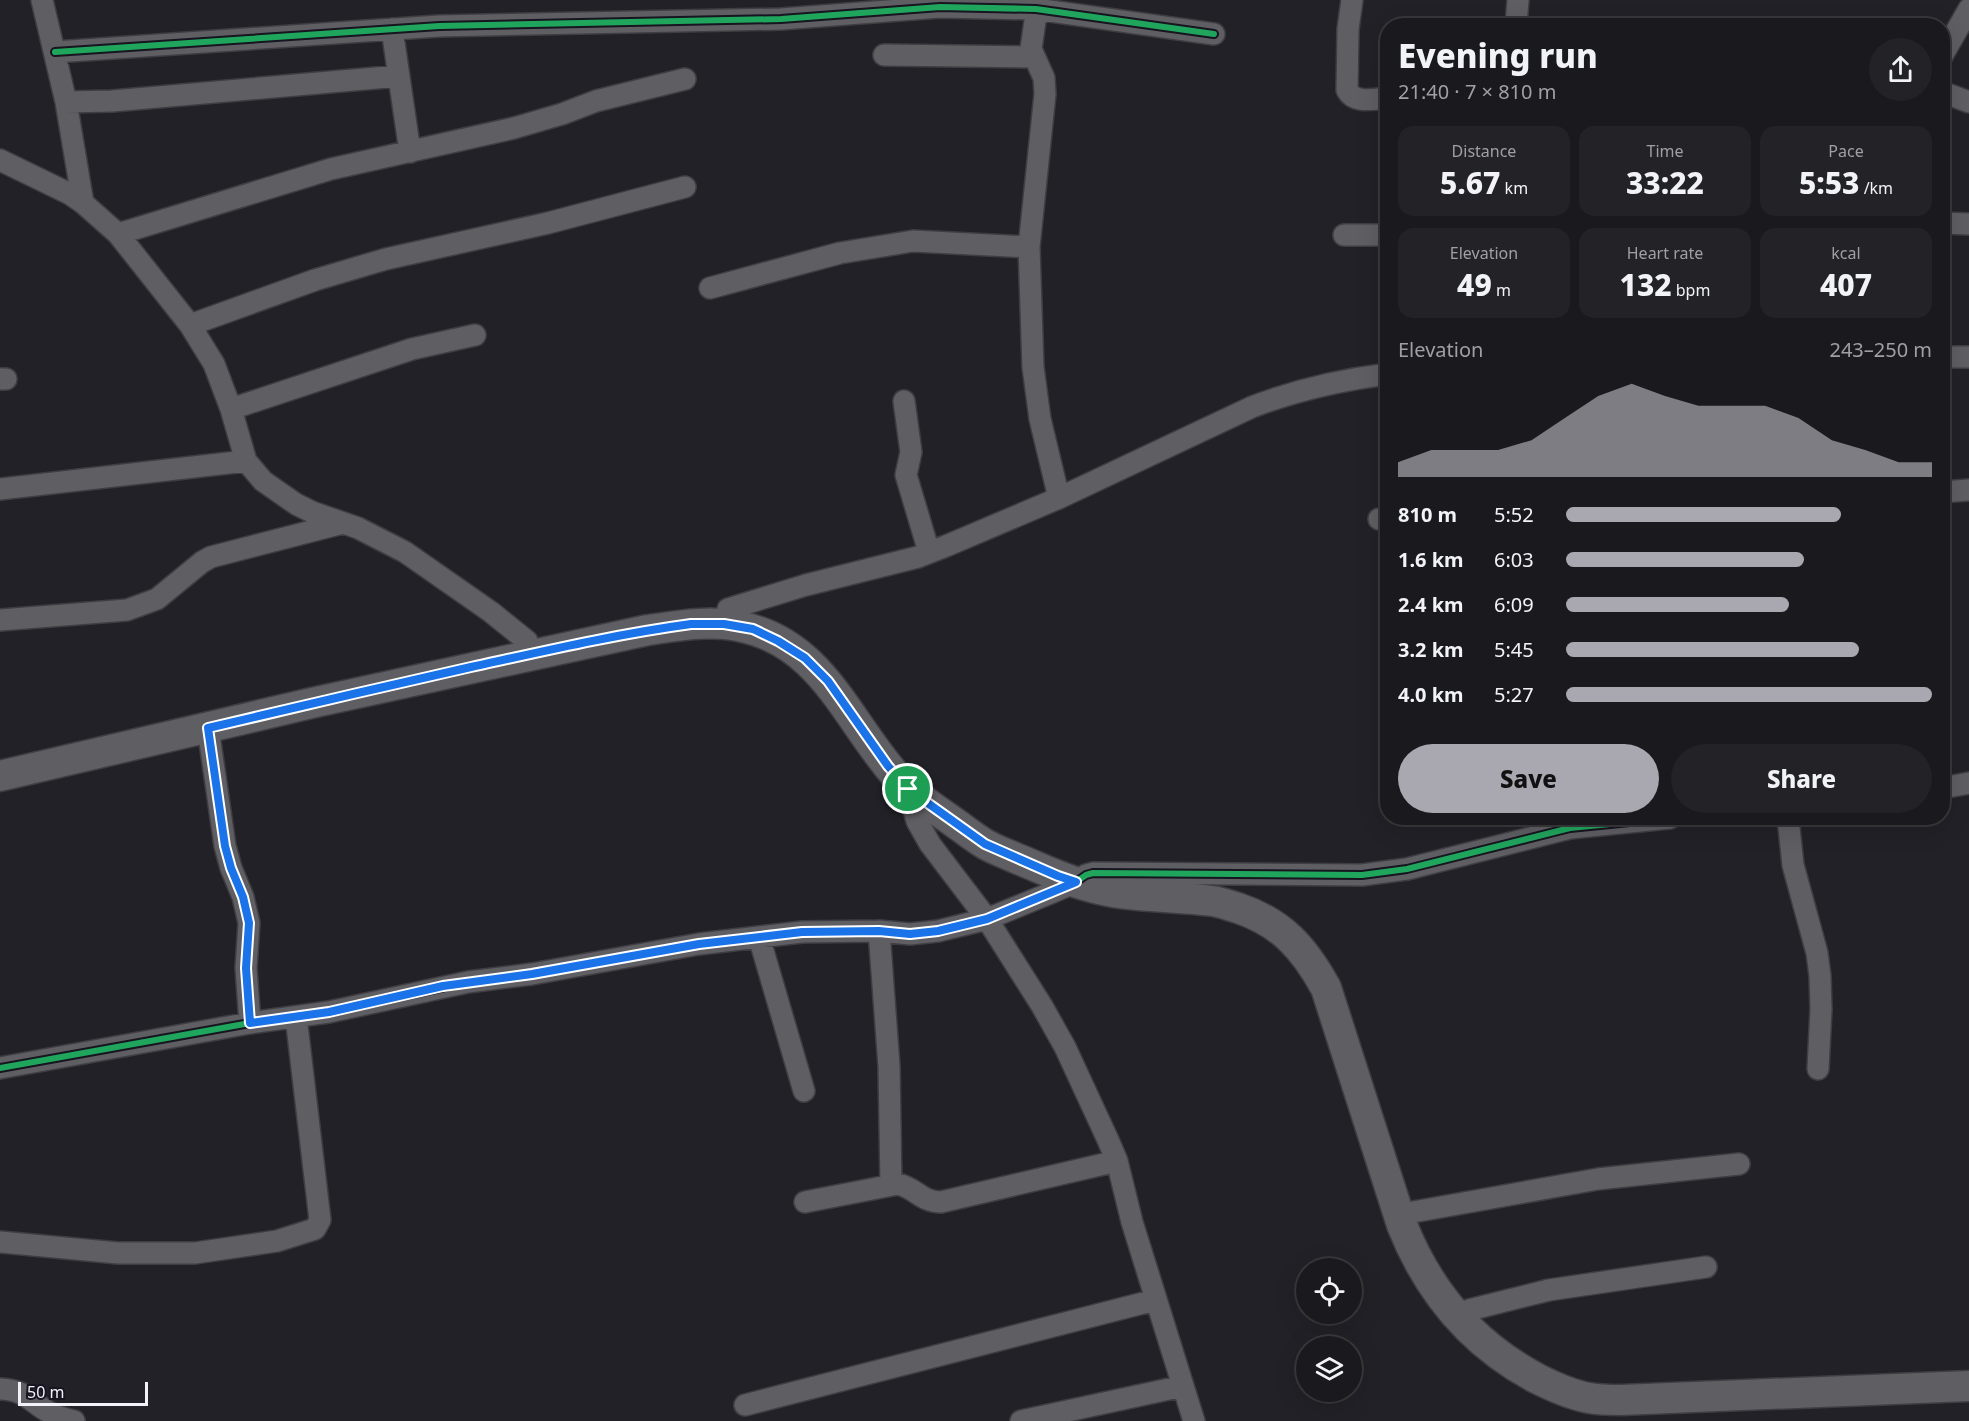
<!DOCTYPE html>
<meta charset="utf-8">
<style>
body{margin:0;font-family:"Noto Sans",sans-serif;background:#232226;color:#f1f3f6;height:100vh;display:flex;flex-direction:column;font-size:22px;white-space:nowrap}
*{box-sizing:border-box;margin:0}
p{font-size:20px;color:#9fa0a4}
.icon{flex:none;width:33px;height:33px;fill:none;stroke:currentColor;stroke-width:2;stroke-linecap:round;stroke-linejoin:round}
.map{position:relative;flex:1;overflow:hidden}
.details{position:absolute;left:1380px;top:18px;width:570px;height:807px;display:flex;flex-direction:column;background:#1a191d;border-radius:24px;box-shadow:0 6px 24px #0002,0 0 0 2px #38383b}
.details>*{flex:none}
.controls{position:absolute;left:1296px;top:1258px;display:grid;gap:12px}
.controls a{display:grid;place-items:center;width:66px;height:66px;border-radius:50%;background:#1a191d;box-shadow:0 6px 24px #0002,0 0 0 2px #38383b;font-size:30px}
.scale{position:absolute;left:18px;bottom:15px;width:130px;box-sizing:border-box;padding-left:6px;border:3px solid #f2f1fa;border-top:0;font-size:16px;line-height:21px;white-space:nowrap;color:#f2f1fa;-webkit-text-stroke:4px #161520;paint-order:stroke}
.pin{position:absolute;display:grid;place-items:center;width:51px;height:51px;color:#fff;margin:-26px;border:3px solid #fff;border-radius:50%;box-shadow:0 2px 6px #0007}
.round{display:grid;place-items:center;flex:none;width:63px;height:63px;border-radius:32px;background:#232226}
.head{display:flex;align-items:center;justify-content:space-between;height:102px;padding:0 18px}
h1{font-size:33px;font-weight:800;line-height:45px}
.metrics{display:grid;grid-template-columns:repeat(3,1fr);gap:9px;height:102px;padding:6px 18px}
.metrics div{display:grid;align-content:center;border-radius:15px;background:#232226;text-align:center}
.metrics b{font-size:30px;font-weight:800}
.metrics small{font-size:16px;font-weight:400}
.metrics p{font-size:16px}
.chart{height:168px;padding:12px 18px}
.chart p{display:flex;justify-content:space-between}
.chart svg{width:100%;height:108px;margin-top:6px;fill:#a9a8b0;opacity:.7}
.button{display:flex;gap:12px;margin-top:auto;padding:12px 18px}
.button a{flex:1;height:69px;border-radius:36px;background:#a9a8b0;color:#111;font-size:24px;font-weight:800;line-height:69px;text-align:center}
.button a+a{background:#232226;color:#f1f3f6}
ul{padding:0 18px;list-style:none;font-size:20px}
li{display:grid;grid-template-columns:96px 72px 1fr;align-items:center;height:45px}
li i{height:15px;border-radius:8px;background:#a9a8b0}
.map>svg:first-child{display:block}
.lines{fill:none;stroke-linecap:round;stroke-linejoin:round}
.street-casing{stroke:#3e3d42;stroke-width:24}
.secondary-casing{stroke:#3e3d42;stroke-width:33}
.street{stroke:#5f5e63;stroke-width:21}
.secondary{stroke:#5f5e63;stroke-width:30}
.cycleway-casing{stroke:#161520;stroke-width:10}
.cycleway{stroke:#20a55d;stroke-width:6}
.route-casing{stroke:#fff;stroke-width:12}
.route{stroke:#1a73e8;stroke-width:8}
</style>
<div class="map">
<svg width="1969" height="1421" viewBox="0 0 1969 1421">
<rect width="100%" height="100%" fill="#222127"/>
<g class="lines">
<g class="street-casing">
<path id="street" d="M42,0l24,102 17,101
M1038,0l-7,49 13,29 1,16 -16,153 4,120 7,52 19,79
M1352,0l-4,29 -1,61c7,14 27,9 41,8
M1516,26l2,-26
M392,29l18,123
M55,52l384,-26 342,-7 159,-12 96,2 178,25
M884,55l150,2
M1942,56l27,-47
M1942,92l27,10
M66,102l46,-1 287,-25
M0,160l70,34 13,9 35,31 72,91 24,39 17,45 15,52 17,20 33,23 16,8 46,16 47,24 86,60 36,29
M1942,223l27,1
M118,234l213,-65 183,-41 48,-14 34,-13 89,-22
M1344,235h44
M710,288l130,-35 73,-12 116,6
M190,325l125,-45 71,-21 162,-36 137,-36
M1942,357h27
M0,379h6
M904,401l7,51 -5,23 23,77
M231,409l181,-60 63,-14
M0,489l246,-28
M1942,492l27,-2
M1379,519h9
M728,609l78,-24 112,-28 28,-11 113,-48 193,-91c44,-17 88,-27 136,-33
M0,620l127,-10 30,-11 45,-37 9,-5 132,-34
M208,728l17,118 6,22 12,29 6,26 -3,45 4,55
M910,785l-2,4 9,32 13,23 57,75 55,87 23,41 43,93 9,21 15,61 62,199
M1942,788l27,-5
M1788,818l5,47 24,88 3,23 1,33 -3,60
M879,931l10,135 2,119
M759,937l45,154
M0,1068l250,-45 79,-11 139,-30 64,-8 167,-30 103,-12 77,-1 31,3 28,-3 49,-12 66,-27 23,-10 10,-7 7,-2 269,2 45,-6 163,-41 100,-10
M805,1202l93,-18c18,4 23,18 43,18l176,-41
M1413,1212l185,-33 141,-15
M0,1242l118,11h77l82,-12 38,-12 5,-9 -24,-203
M1469,1310l80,-20 157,-23
M0,1389c25,1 27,10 47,22 8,5 18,8 27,10
M745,1405l410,-105
M1021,1421l162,-35"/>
</g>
<g class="secondary-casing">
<path id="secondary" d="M0,776l316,-74 332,-72c29,-4 61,-10 90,-4 85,16 109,96 160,152 16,18 38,31 57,45 10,7 20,15 30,21 10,6 22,10 33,15 27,11 53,24 81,30 38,9 75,7 113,12 9,1 18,5 26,7 44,15 66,40 88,80l76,237c27,68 71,120 136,154 16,8 34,16 51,19 11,2 22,2 32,2l348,-14"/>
</g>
<use href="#street" class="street"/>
<use href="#secondary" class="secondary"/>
<g class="cycleway-casing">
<path id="cycleway" d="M55,52l384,-26 342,-7 159,-12 96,2 178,25
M0,1068l250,-45 79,-11 139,-30 64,-8 167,-30 103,-12 77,-1 31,3 28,-3 49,-12 66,-27 23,-10 10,-7 7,-2 269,2 45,-6 163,-41 100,-10"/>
</g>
<use href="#cycleway" class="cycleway"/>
</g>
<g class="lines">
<g class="route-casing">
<path id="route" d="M691,624h33l29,5 25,12 27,17 23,23 60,85 20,23 77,55 73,32 18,6 -89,37 -49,12 -28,3 -31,-3 -77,1 -103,12 -167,30 -89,12 -114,26 -79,11 -4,-55 3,-45 -6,-26 -12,-29 -6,-22 -17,-118c88,-21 175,-41 263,-61 73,-16 146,-33 220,-43z"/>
</g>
<use href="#route" class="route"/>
</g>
</svg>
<div class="controls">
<a><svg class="icon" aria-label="locate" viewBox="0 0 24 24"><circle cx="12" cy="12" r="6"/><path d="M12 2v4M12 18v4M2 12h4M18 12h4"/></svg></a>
<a><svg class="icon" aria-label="layers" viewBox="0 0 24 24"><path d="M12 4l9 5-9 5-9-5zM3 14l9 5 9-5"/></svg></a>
</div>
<div class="scale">50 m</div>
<div class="pin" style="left:908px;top:789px;background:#1e9e55"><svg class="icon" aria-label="arrive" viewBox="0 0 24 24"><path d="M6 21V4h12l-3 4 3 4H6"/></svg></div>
<section class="details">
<div class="head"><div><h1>Evening run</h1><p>21:40 · 7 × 810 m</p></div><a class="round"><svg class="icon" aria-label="share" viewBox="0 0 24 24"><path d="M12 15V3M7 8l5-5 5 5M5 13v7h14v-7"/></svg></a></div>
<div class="metrics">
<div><p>Distance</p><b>5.67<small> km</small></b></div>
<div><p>Time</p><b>33:22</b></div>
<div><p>Pace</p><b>5:53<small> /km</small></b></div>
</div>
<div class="metrics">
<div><p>Elevation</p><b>49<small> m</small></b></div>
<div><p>Heart rate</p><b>132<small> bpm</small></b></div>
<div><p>kcal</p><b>407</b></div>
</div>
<div class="chart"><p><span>Elevation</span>243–250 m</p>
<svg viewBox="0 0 160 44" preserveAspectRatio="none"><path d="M0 44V38L10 33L20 33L30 33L40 29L50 20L60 11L70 6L80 11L90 15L100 15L110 15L120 20L130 29L140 33L150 38L160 38V44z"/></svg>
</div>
<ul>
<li><b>810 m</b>5:52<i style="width:75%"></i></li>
<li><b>1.6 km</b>6:03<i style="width:65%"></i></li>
<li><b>2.4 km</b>6:09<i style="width:61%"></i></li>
<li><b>3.2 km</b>5:45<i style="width:80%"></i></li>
<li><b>4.0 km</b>5:27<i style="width:100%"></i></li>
</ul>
<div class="button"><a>Save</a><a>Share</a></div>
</section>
</div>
